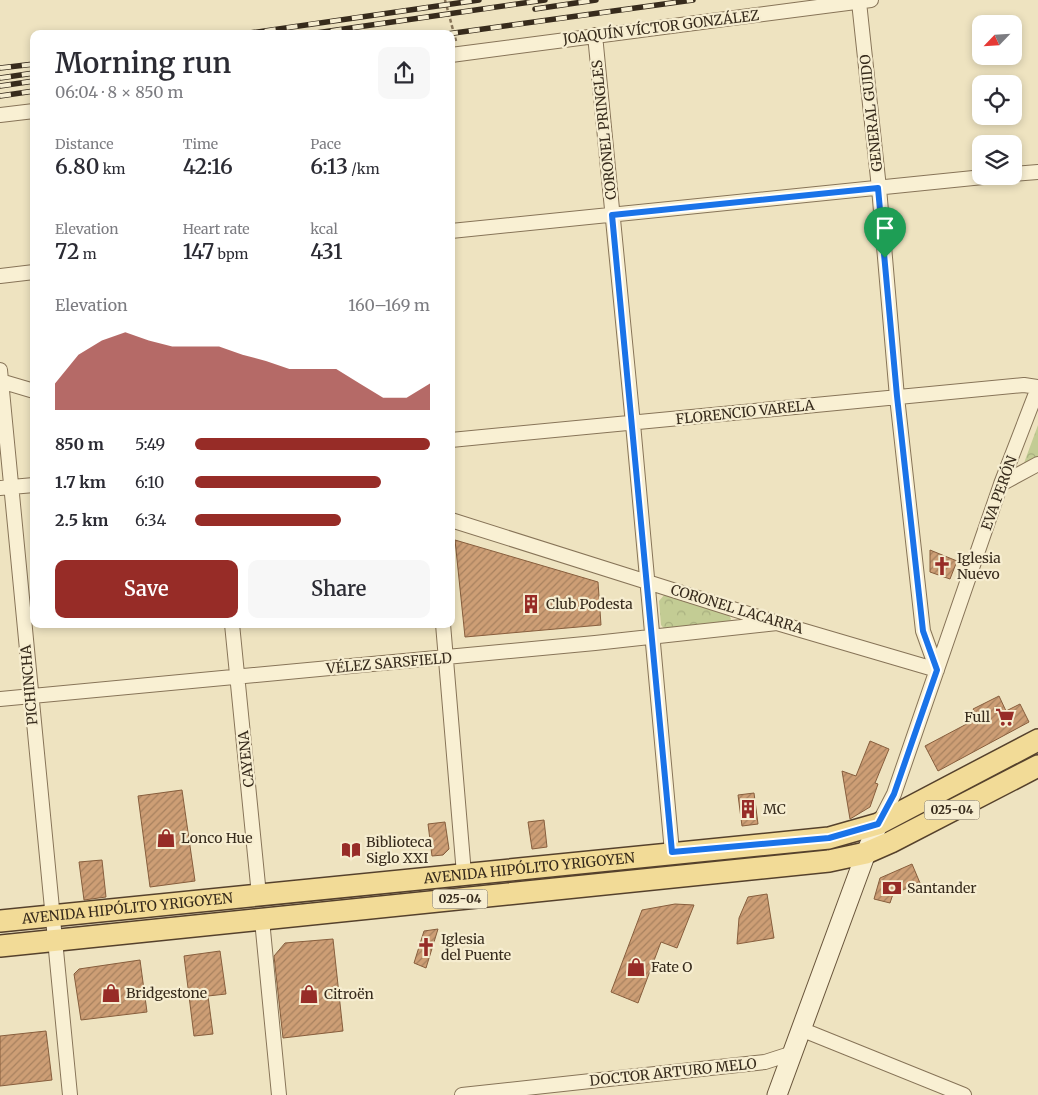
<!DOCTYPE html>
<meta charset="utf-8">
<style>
body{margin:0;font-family:Merriweather,serif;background:#f7f7f7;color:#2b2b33;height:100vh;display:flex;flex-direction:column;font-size:19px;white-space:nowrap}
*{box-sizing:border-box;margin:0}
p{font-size:16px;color:#7c7c81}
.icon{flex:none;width:28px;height:28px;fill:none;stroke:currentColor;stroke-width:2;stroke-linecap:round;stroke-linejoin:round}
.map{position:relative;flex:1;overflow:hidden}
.sheet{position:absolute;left:30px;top:30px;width:425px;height:598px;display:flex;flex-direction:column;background:#fff;border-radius:10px;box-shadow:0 2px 8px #0003}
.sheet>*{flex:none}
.needle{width:32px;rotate:245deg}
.fabs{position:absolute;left:972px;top:15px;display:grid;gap:10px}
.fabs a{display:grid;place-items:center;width:50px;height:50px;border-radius:10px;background:#fff;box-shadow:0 2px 8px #0003;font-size:25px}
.pin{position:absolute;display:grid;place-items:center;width:42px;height:42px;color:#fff;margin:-51px -21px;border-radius:50% 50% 50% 0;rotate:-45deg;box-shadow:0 0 5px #0007}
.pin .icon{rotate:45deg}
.round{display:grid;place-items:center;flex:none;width:52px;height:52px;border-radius:10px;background:#f7f7f7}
.head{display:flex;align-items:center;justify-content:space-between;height:85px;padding:0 25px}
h1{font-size:28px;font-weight:600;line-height:38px}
.metrics{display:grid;grid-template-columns:repeat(3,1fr);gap:8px;height:85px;padding:5px 25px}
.metrics div{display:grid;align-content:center}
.metrics b{font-size:21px;font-weight:600}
.metrics small{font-size:14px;font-weight:400}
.metrics p{font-size:14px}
.chart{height:140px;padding:10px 25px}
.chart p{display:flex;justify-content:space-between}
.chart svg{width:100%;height:90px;margin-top:5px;fill:#972c27;opacity:.7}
.action{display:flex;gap:10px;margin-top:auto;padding:10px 25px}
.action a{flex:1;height:58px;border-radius:10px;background:#972c27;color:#fff;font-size:20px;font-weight:600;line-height:58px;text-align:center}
.action a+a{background:#f7f7f7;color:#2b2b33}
ul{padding:0 25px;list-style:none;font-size:16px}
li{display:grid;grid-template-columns:80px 60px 1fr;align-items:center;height:38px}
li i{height:12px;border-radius:6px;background:#972c27}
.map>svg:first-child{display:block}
.park{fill:url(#park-crowns)}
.building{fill:url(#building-hatch);stroke:#875e3d}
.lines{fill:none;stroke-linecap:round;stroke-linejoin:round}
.street-casing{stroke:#877458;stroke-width:16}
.secondary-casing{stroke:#69553b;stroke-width:21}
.primary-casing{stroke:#55412c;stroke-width:24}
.path{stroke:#877458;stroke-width:2.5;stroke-dasharray:4 2.5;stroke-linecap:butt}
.street{stroke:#f9f0d3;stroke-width:14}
.secondary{stroke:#f9f0d3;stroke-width:19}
.primary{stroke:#f2db97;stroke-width:21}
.rail-casing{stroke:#372b1c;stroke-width:5.5}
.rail{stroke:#f6edd0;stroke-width:4;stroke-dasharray:11;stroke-linecap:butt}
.route-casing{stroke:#fff;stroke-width:10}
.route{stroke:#1a73e8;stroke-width:6}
.labels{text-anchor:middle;stroke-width:4.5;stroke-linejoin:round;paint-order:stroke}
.shield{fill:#f6edd0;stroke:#706552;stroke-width:1}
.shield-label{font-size:12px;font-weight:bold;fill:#372b1c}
.street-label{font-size:14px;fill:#372b1c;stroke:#f6edd0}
.poi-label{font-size:14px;fill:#372b1c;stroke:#f6edd0;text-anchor:start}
</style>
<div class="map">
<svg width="1038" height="1095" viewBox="0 0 1038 1095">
<defs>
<pattern id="park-crowns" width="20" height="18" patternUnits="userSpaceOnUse" patternTransform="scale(1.25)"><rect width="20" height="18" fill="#c3cc94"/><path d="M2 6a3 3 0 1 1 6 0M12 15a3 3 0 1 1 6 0" fill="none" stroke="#a8af7f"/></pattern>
<pattern id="building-hatch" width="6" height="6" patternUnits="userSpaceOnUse" patternTransform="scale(1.25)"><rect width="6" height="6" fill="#cd9e75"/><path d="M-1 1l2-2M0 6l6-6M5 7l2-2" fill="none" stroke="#a7815f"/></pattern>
</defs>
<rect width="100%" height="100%" fill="#eee3c0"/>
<path class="park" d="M1038,425v31l-14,7z
M665,594l63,19 3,6 -3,6 -62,6 -5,-6 -2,-24z"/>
<path class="building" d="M455,540l143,42 3,43 -136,12z
M930,550l27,11 -7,18 -20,-7z
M999,696l7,15 14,-7 9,18 -91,49 -13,-25 53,-28 -5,-9z
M870,741l19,8 -14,34 3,1 -8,23 -20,12 -8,-48 14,5z
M182,790l13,91 -45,6 -12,-91z
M754,793l4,31 -16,2 -4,-31z
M544,820l3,27 -15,2 -4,-27z
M445,822l4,27 -6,6 -11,1 -4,-32z
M102,860l4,37 -22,3 -5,-38z
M912,864l8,19 -27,11 -3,9 -16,-4 6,-21z
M767,894l7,44 -37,6 2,-26 9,-21z
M675,904l19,1 -17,43 -16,-6 -23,61 -27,-11 31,-82z
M438,929l-12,39 -12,-5 10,-32z
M333,939l10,92 -60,7 -9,-82 11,-13z
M220,951l6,43 -18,2 5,38 -19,2 -10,-80z
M140,960l7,52 -66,8 -7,-46 5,-5z
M46,1031l6,49 -52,6v-50z"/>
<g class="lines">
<g class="street-casing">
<path id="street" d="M859,2l20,186 18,209 26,234 14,39
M595,35l38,389 39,428
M451,55l420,-55
M0,115l34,-4
M1014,174l24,-2
M451,231l542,-55
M0,276l34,-4
M0,370l70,725
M0,381l34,10
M451,440l573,-55 14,2
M1001,484l37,-20
M0,488l34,-3
M451,520l326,103 160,47
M232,624l27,271
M443,624l21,250
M0,699l595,-56 182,-20
M879,823l15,-29 107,-310 37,-96
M262,920l17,175
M803,1030l161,65
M462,1095l303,-33 28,-9"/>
</g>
<g class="secondary-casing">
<path id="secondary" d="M777,1095l89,-242 12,-29"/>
</g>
<g class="primary-casing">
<g id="primary">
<path id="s1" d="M0,921l829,-83 49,-14 160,-84"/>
<path d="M0,946l829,-85 37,-8 25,-11 147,-76"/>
</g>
</g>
<path class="path" d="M445,0l11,41"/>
<use href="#street" class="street"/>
<use href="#secondary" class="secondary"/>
<use href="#primary" class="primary"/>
<g class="rail-casing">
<path id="rail" d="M535,9l61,-9
M243,34l236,-34
M309,34l236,-34
M447,34l246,-34
M0,68l34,-4
M0,78l34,-5
M0,86l34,-5
M0,96l34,-5"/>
</g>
<use href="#rail" class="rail"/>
</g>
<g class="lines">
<g class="route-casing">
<path id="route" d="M878,188l19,208 26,235 14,39 -43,124 -16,30 -49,14 -157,14 -60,-637z"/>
</g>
<use href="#route" class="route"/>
</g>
<defs>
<g id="church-bare" transform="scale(1.5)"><path d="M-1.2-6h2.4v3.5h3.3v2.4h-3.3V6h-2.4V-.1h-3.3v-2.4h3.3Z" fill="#972c27" stroke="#f6edd0" stroke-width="2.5" paint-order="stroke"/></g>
<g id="building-bare" transform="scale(1.5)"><path d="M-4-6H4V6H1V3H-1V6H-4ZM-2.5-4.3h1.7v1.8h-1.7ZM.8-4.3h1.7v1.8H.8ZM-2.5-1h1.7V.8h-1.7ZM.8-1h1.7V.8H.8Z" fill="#972c27" stroke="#f6edd0" stroke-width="2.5" paint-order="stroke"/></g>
<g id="supermarket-bare" transform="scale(1.5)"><path d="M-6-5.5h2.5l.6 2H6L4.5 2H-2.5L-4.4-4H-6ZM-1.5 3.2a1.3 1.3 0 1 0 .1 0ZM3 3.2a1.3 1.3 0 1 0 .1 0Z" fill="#972c27" stroke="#f6edd0" stroke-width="2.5" paint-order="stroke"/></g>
<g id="shop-bare" transform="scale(1.5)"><path d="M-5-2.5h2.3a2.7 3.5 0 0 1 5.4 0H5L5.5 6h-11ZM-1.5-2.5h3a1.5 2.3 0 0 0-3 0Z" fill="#972c27" stroke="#f6edd0" stroke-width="2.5" paint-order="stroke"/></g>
<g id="library-bare" transform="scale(1.5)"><path d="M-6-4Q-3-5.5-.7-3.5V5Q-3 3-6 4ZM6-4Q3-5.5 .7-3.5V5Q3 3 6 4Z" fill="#972c27" stroke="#f6edd0" stroke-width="2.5" paint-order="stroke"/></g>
<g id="bank-bare" transform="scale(1.5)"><path d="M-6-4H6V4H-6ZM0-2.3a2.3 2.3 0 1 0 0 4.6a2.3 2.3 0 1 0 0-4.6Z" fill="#972c27" stroke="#f6edd0" stroke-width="2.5" paint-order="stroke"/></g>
</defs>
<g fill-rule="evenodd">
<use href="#church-bare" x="942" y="566"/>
<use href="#building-bare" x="531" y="604"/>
<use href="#supermarket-bare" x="1005" y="717"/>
<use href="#building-bare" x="748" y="809"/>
<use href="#shop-bare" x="166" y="838"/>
<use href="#library-bare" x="351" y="850"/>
<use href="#bank-bare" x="892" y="888"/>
<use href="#church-bare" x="426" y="947"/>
<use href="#shop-bare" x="636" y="967"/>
<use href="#shop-bare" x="111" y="993"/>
<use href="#shop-bare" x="309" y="994"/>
</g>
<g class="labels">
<g class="shield">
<rect x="924.5" y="800.5" width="55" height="19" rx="4"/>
<rect x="432.5" y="889.5" width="55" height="19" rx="4"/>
</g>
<g class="shield-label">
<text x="952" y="814">025-04</text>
<text x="460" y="903">025-04</text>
</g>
<g class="street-label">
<text transform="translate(661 27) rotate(-7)" y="5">JOAQUÍN VÍCTOR GONZÁLEZ</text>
<text transform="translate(871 113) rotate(-96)" y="5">GENERAL GUIDO</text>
<text transform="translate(604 130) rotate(-96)" y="5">CORONEL PRINGLES</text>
<text transform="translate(745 412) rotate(-6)" y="5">FLORENCIO VARELA</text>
<text transform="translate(999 493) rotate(-70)" y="5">EVA PERÓN</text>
<text transform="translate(737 609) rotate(17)" y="5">CORONEL LACARRA</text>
<text transform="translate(389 663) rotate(-5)" y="5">VÉLEZ SARSFIELD</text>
<text transform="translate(29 685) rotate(-95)" y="5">PICHINCHA</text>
<text transform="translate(246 759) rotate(-96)" y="5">CAYENA</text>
<text dy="5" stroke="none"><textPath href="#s1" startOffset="532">AVENIDA HIPÓLITO YRIGOYEN</textPath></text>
<text dy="5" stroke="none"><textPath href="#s1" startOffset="128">AVENIDA HIPÓLITO YRIGOYEN</textPath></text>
<text transform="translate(673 1072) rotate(-6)" y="5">DOCTOR ARTURO MELO</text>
</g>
<g class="poi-label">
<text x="957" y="563">Iglesia<tspan x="957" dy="16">Nuevo</tspan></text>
<text x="546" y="609">Club Podesta</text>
<text x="990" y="722" text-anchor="end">Full</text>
<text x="763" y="814">MC</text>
<text x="181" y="843">Lonco Hue</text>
<text x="366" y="847">Biblioteca<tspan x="366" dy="16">Siglo XXI</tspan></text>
<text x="907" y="893">Santander</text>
<text x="441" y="944">Iglesia<tspan x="441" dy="16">del Puente</tspan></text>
<text x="651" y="972">Fate O</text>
<text x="126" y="998">Bridgestone</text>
<text x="324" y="999">Citroën</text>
</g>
</g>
</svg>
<div class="fabs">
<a><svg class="needle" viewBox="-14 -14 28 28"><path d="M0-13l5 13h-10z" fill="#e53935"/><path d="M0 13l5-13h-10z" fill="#7c7c81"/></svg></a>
<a><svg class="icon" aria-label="locate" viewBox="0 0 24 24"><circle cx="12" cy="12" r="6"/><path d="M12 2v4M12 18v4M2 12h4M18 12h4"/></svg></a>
<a><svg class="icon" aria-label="layers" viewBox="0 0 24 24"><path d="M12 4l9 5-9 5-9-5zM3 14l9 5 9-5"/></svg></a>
</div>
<div class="pin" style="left:885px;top:258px;background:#1e9e55"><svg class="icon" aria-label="arrive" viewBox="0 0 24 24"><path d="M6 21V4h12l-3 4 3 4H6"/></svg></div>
<section class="sheet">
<div class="head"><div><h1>Morning run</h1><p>06:04 · 8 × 850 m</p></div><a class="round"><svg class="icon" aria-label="share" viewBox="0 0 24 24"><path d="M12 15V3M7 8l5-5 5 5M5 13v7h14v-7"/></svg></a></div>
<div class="metrics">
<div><p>Distance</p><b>6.80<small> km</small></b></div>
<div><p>Time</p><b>42:16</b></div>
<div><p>Pace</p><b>6:13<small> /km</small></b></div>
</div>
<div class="metrics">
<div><p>Elevation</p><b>72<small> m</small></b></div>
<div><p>Heart rate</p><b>147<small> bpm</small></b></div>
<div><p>kcal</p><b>431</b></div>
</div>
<div class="chart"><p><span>Elevation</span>160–169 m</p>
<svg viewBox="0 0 160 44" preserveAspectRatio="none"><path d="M0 44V31L10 17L20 10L30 6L40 10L50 13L60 13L70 13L80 17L90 20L100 24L110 24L120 24L130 31L140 38L150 38L160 31V44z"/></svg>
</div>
<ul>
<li><b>850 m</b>5:49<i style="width:100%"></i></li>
<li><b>1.7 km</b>6:10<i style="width:79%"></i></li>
<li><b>2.5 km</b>6:34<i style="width:62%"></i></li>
</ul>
<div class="action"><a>Save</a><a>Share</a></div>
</section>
</div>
